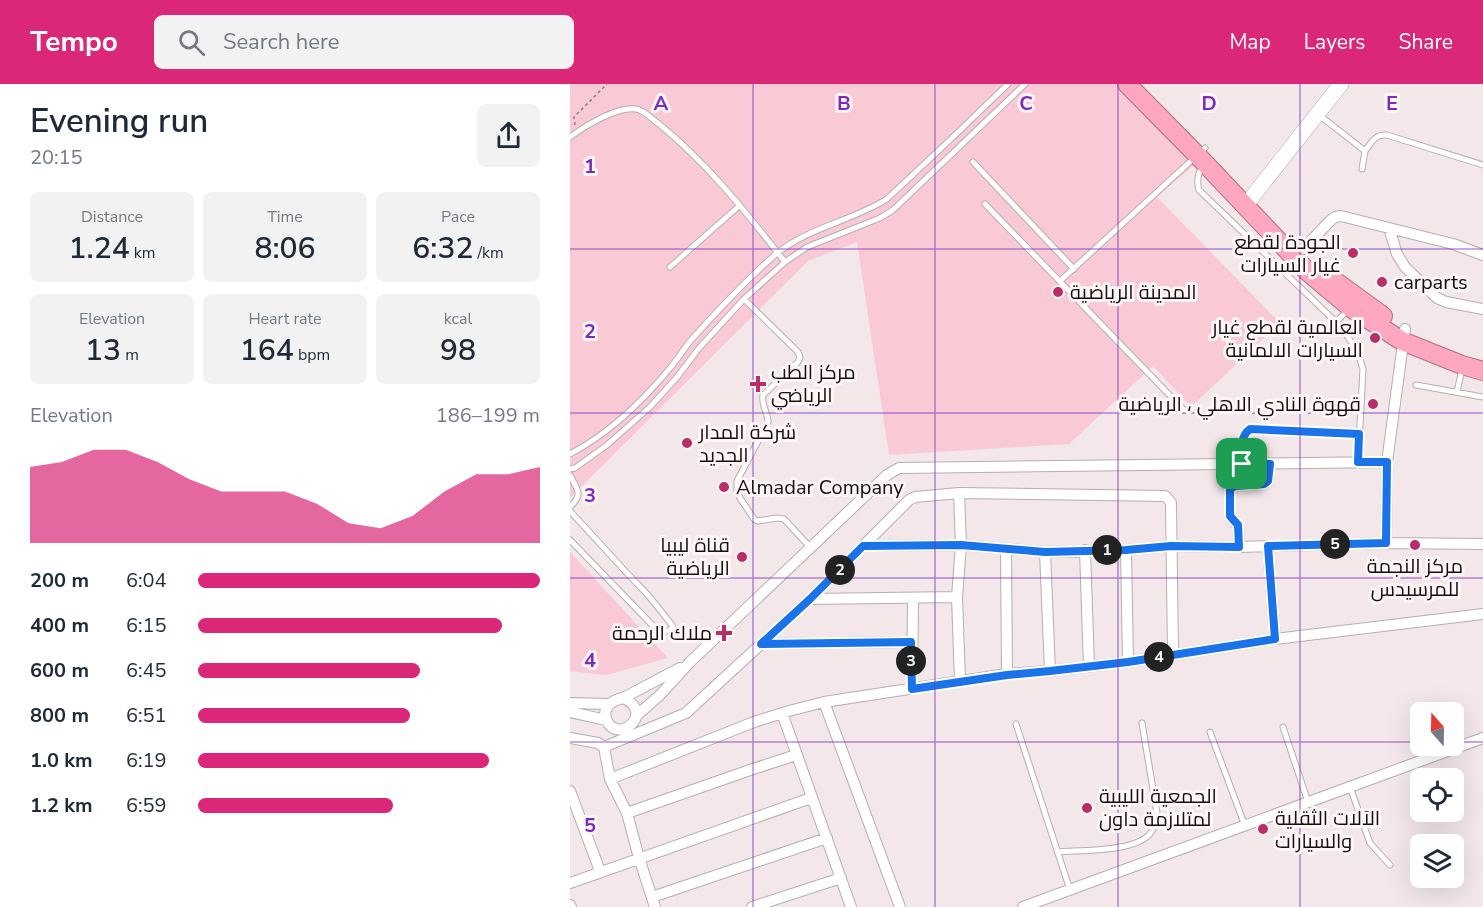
<!DOCTYPE html>
<meta charset="utf-8">
<style>
body{margin:0;font-family:"Nunito Sans",Cairo,sans-serif;background:#f2f2f3;color:#1f2937;height:100vh;display:flex;flex-direction:column;font-size:22px;white-space:nowrap}
*{box-sizing:border-box;margin:0}
p{font-size:20px;color:#747a83}
.icon{flex:none;width:33px;height:33px;fill:none;stroke:currentColor;stroke-width:2;stroke-linecap:round;stroke-linejoin:round}
.map{position:relative;flex:1;overflow:hidden}
.details{display:flex;flex-direction:column;background:#fff;width:570px}
.details>*{flex:none}
.needle{width:39px;rotate:340deg}
.tools{position:absolute;left:840px;top:618px;display:grid;gap:12px}
.tools a{display:grid;place-items:center;width:54px;height:54px;border-radius:9px;background:#fff;box-shadow:0 6px 24px #0002;font-size:30px}
.pin{position:absolute;display:grid;place-items:center;width:51px;height:51px;color:#fff;margin:-26px;border-radius:12px;box-shadow:0 3px 9px #0006}
.km{position:absolute;width:30px;height:30px;margin:-15px;border-radius:50%;background:#222;color:#fff;font-size:16px;line-height:30px;text-align:center}
.round{display:grid;place-items:center;flex:none;width:63px;height:63px;border-radius:9px;background:#f2f2f3}
.headline{display:flex;align-items:center;justify-content:space-between;height:102px;padding:0 30px}
h1{font-size:33px;font-weight:600;line-height:45px}
.figures{display:grid;grid-template-columns:repeat(3,1fr);gap:9px;height:102px;padding:6px 30px}
.figures div{display:grid;align-content:center;border-radius:9px;background:#f2f2f3;text-align:center}
.figures b{font-size:30px;font-weight:600}
.figures small{font-size:16px;font-weight:400}
.figures p{font-size:16px}
.chart{height:168px;padding:12px 30px}
.chart p{display:flex;justify-content:space-between}
.chart svg{width:100%;height:108px;margin-top:6px;fill:#db2777;opacity:.7}
ul{padding:0 30px;list-style:none;font-size:20px}
li{display:grid;grid-template-columns:96px 72px 1fr;align-items:center;height:45px}
li i{height:15px;border-radius:8px;background:#db2777}
header{display:flex;align-items:center;gap:36px;box-sizing:border-box;height:84px;padding:0 30px;background:#db2777;color:#fff}
header strong{font-size:28px}
nav{display:flex;gap:33px;margin-inline-start:auto;font-size:21px}
.search{width:420px;height:54px;background:#f2f2f3;display:flex;align-items:center;gap:15px;box-sizing:border-box;padding:0 21px;border-radius:9px;color:#747a83;font-size:22px}
main{display:flex;flex:1;min-height:0}
.map>svg:first-child{display:block}
.green{fill:#f9cad6}
.lines{fill:none;stroke-linecap:round;stroke-linejoin:round}
.lane-casing{stroke:#b8adaf;stroke-width:7}
.street-casing{stroke:#b8adaf;stroke-width:12}
.secondary-casing{stroke:#b8adaf;stroke-width:16}
.highway-casing{stroke:#ac7182;stroke-width:20}
.path{stroke:#867e80;stroke-width:1.5;stroke-dasharray:3 3;stroke-linecap:butt}
.lane{stroke:#fff;stroke-width:5}
.street{stroke:#fff;stroke-width:10}
.secondary{stroke:#fff;stroke-width:15}
.highway{stroke:#ffa6c0;stroke-width:18}
.route-casing{stroke:#fff;stroke-width:12}
.route{stroke:#1a73e8;stroke-width:8}
.grid{fill:none;stroke:#7b2cbf;stroke-width:1.5;stroke-opacity:0.55}
.poi-dot{fill:#b92e66;stroke:#fff5f7;stroke-width:2}
.labels{text-anchor:middle;stroke-width:6;stroke-linejoin:round;paint-order:stroke}
.poi-label{font-size:20px;fill:#130f10;stroke:#fff5f7;text-anchor:start}
.grid-label{font-size:20px;text-anchor:middle;font-weight:bold;fill:#7b2cbf;stroke:#fff5f7;stroke-width:6;stroke-linejoin:round;paint-order:stroke}
</style>
<header>
<strong>Tempo</strong>
<div class="search"><svg class="icon" aria-label="search" viewBox="0 0 24 24"><circle cx="10" cy="10" r="6"/><path d="M15 15l6 6"/></svg>Search here</div>
<nav><a>Map</a><a>Layers</a><a>Share</a></nav>
</header>
<main>
<section class="details">
<div class="headline"><div><h1>Evening run</h1><p>20:15</p></div><a class="round"><svg class="icon" aria-label="share" viewBox="0 0 24 24"><path d="M12 15V3M7 8l5-5 5 5M5 13v7h14v-7"/></svg></a></div>
<div class="figures">
<div><p>Distance</p><b>1.24<small> km</small></b></div>
<div><p>Time</p><b>8:06</b></div>
<div><p>Pace</p><b>6:32<small> /km</small></b></div>
</div>
<div class="figures">
<div><p>Elevation</p><b>13<small> m</small></b></div>
<div><p>Heart rate</p><b>164<small> bpm</small></b></div>
<div><p>kcal</p><b>98</b></div>
</div>
<div class="chart"><p><span>Elevation</span>186–199 m</p>
<svg viewBox="0 0 160 44" preserveAspectRatio="none"><path d="M0 44V13L10 11L20 6L30 6L40 11L50 18L60 23L70 23L80 23L90 28L100 36L110 38L120 33L130 23L140 16L150 16L160 13V44z"/></svg>
</div>
<ul>
<li><b>200 m</b>6:04<i style="width:100%"></i></li>
<li><b>400 m</b>6:15<i style="width:89%"></i></li>
<li><b>600 m</b>6:45<i style="width:65%"></i></li>
<li><b>800 m</b>6:51<i style="width:62%"></i></li>
<li><b>1.0 km</b>6:19<i style="width:85%"></i></li>
<li><b>1.2 km</b>6:59<i style="width:57%"></i></li>
</ul>
</section>
<div class="map">
<svg width="913" height="823" viewBox="0 0 913 823">
<rect width="100%" height="100%" fill="#f3e7ea"/>
<path class="green" d="M0,0h548l77,80 -38,33 123,126 -89,84 -38,-41 -84,78 -180,11 -32,-213 -49,19 -238,237z
M0,468l98,106 -62,17 -36,-4z"/>
<g class="lines">
<g class="lane-casing">
<path id="lane" d="M749,31l46,36c7,-9 10,-17 22,-16l96,30
M0,53c15,-11 47,-31 66,-28 8,1 16,10 23,15 48,39 88,89 126,138
M403,78l101,107
M632,82c-4,8 -6,15 -3,24l137,132 12,15 10,16 5,16 -5,93
M792,85l3,-18
M415,120l199,206
M100,183l69,-61
M490,197l145,-133
M174,215l54,53 2,5 -2,5 -35,33c-2,10 5,18 5,27l-31,59v10l3,7 14,21 4,2 19,-3 7,1 27,29
M766,238l13,-13
M846,301l67,12
M887,308l5,-23
M0,370c38,-20 72,-52 100,-86 8,-9 14,-20 22,-29 27,-30 54,-59 84,-85 33,-27 76,-33 111,-55l66,-62 55,-53
M672,380c0,-13 -4,-27 8,-35l109,5
M0,385l5,-1 32,-23 43,-38 28,-31 21,-28 45,-49 41,-37 22,-15 73,-29 13,-8 132,-126
M0,391c7,15 14,19 0,32
M0,427l56,61 22,23 24,30 1,3 -5,3 -9,1 -89,-92
M446,640l54,166
M713,643l25,75
M640,648l35,94
M780,703l20,56 20,22
M487,768c24,-2 75,0 92,-17 6,-7 7,-14 8,-22l-15,-90"/>
</g>
<g class="street-casing">
<path id="street" d="M819,144l8,26 8,13 32,31 9,4 37,7
M733,165l28,-29 4,-3 6,-1 112,28 30,11
M389,409l2,52 -4,52 3,84
M816,459l1,-81 18,-133
M293,462l98,-1 84,7 81,-2 45,-4 68,1 147,-4 97,1
M698,462l7,93
M669,463l-1,-21 -8,-10v-26l4,-4 30,-2 4,-3 2,-17
M436,465l1,125
M515,466l4,117
M556,466l2,112
M475,468l5,119
M240,515l147,-2
M191,560l150,-2
M342,605l1,-90
M53,614c33,14 -4,47 -16,23 -6,-13 5,-21 16,-23l57,-30
M254,618l76,205
M0,619l38,1
M0,628l36,8
M212,629l69,194
M66,632l24,-21 30,-33 197,-187 12,-7 488,-6
M0,654l28,5 6,4 6,32 17,34 12,45 16,49
M34,663l82,-34 124,-114 99,-99 6,-3 44,-4 206,3 3,3 3,4 2,152
M40,695l144,-57 35,-11 35,-9 183,-28 43,-3 78,-9 147,-23 208,-25
M0,707l30,80
M57,729l126,-44 43,-14
M0,799l241,-85
M82,813l175,-59
M0,821l1,2
M182,823l89,-29
M453,823l460,-169"/>
</g>
<g class="secondary-casing">
<path id="secondary" d="M675,122l96,-122"/>
</g>
<g class="highway-casing">
<path id="highway" d="M557,0l71,72 109,115 44,37 51,33 60,24 21,6
M765,197l48,35"/>
</g>
<path class="path" d="M5,41l-1,-8 33,-33"/>
<use href="#lane" class="lane"/>
<use href="#street" class="street"/>
<use href="#secondary" class="secondary"/>
<use href="#highway" class="highway"/>
</g>
<g class="lines">
<g class="route-casing">
<path id="route" d="M680,345l109,5 -1,28h29l-1,81 -118,3 7,93 -147,23 -78,9 -43,4 -95,14 -1,-47 -150,2 49,-45 53,-53 98,-1 84,7 81,-2 45,-4 68,1 -1,-22 -8,-9v-26l4,-4 30,-2 4,-3 2,-17h-28c0,-13 -3,-27 8,-35z"/>
</g>
<use href="#route" class="route"/>
</g>
<path class="grid" d="M183,0v823M365,0v823M548,0v823M730,0v823M0,165h913M0,329h913M0,494h913M0,658h850M884,658h29"/>
<g class="poi-dot">
<circle cx="783" cy="169" r="6"/>
<circle cx="812" cy="198" r="6"/>
<circle cx="488" cy="208" r="6"/>
<circle cx="805" cy="254" r="6"/>
<path d="M185 291h6v6h6v6h-6v6h-6v-6h-6v-6h6z"/>
<circle cx="803" cy="320" r="6"/>
<circle cx="117" cy="359" r="6"/>
<circle cx="154" cy="403" r="6"/>
<circle cx="845" cy="461" r="6"/>
<circle cx="172" cy="473" r="6"/>
<path d="M151 540h6v6h6v6h-6v6h-6v-6h-6v-6h6z"/>
<circle cx="517" cy="724" r="6"/>
<circle cx="693" cy="745" r="6"/>
</g>
<g class="labels">
<g class="poi-label">
<text x="771" y="165" text-anchor="end">الجودة لقطع<tspan x="771" dy="23">غيار السيارات</tspan></text>
<text x="824" y="205">carparts</text>
<text x="500" y="215">المدينة الرياضية</text>
<text x="793" y="250" text-anchor="end">العالمية لقطع غيار<tspan x="793" dy="23">السيارات الالمانية</tspan></text>
<text x="201" y="295">مركز الطب<tspan x="201" dy="23">الرياضي</tspan></text>
<text x="791" y="327" text-anchor="end">قهوة النادي الاهلي ، الرياضية</text>
<text x="129" y="355">شركة المدار<tspan x="129" dy="23">الجديد</tspan></text>
<text x="166" y="410">Almadar Company</text>
<text x="160" y="468" text-anchor="end">قناة ليبيا<tspan x="160" dy="23">الرياضية</tspan></text>
<text x="845" y="489" text-anchor="middle">مركز النجمة<tspan x="845" dy="23">للمرسيدس</tspan></text>
<text x="142" y="556" text-anchor="end">ملاك الرحمة</text>
<text x="529" y="719">الجمعية الليبية<tspan x="529" dy="23">لمتلازمة داون</tspan></text>
<text x="705" y="741">الاَلات الثقلية<tspan x="705" dy="23">والسيارات</tspan></text>
</g>
</g>
<g class="grid-label">
<text x="91" y="26">A</text>
<text x="274" y="26">B</text>
<text x="456" y="26">C</text>
<text x="639" y="26">D</text>
<text x="822" y="26">E</text>
<text x="20" y="89">1</text>
<text x="20" y="254">2</text>
<text x="20" y="418">3</text>
<text x="20" y="583">4</text>
<text x="20" y="748">5</text>
</g>
</svg>
<div class="tools">
<a><svg class="needle" viewBox="-14 -14 28 28"><path d="M0-13l5 13h-10z" fill="#e53935"/><path d="M0 13l5-13h-10z" fill="#747a83"/></svg></a>
<a><svg class="icon" aria-label="locate" viewBox="0 0 24 24"><circle cx="12" cy="12" r="6"/><path d="M12 2v4M12 18v4M2 12h4M18 12h4"/></svg></a>
<a><svg class="icon" aria-label="layers" viewBox="0 0 24 24"><path d="M12 4l9 5-9 5-9-5zM3 14l9 5 9-5"/></svg></a>
</div>
<div class="pin" style="left:672px;top:380px;background:#1e9e55"><svg class="icon" aria-label="arrive" viewBox="0 0 24 24"><path d="M6 21V4h12l-3 4 3 4H6"/></svg></div>
<b class="km" style="left:537px;top:466px">1</b>
<b class="km" style="left:270px;top:486px">2</b>
<b class="km" style="left:341px;top:577px">3</b>
<b class="km" style="left:589px;top:573px">4</b>
<b class="km" style="left:765px;top:460px">5</b>
</div>
</main>
